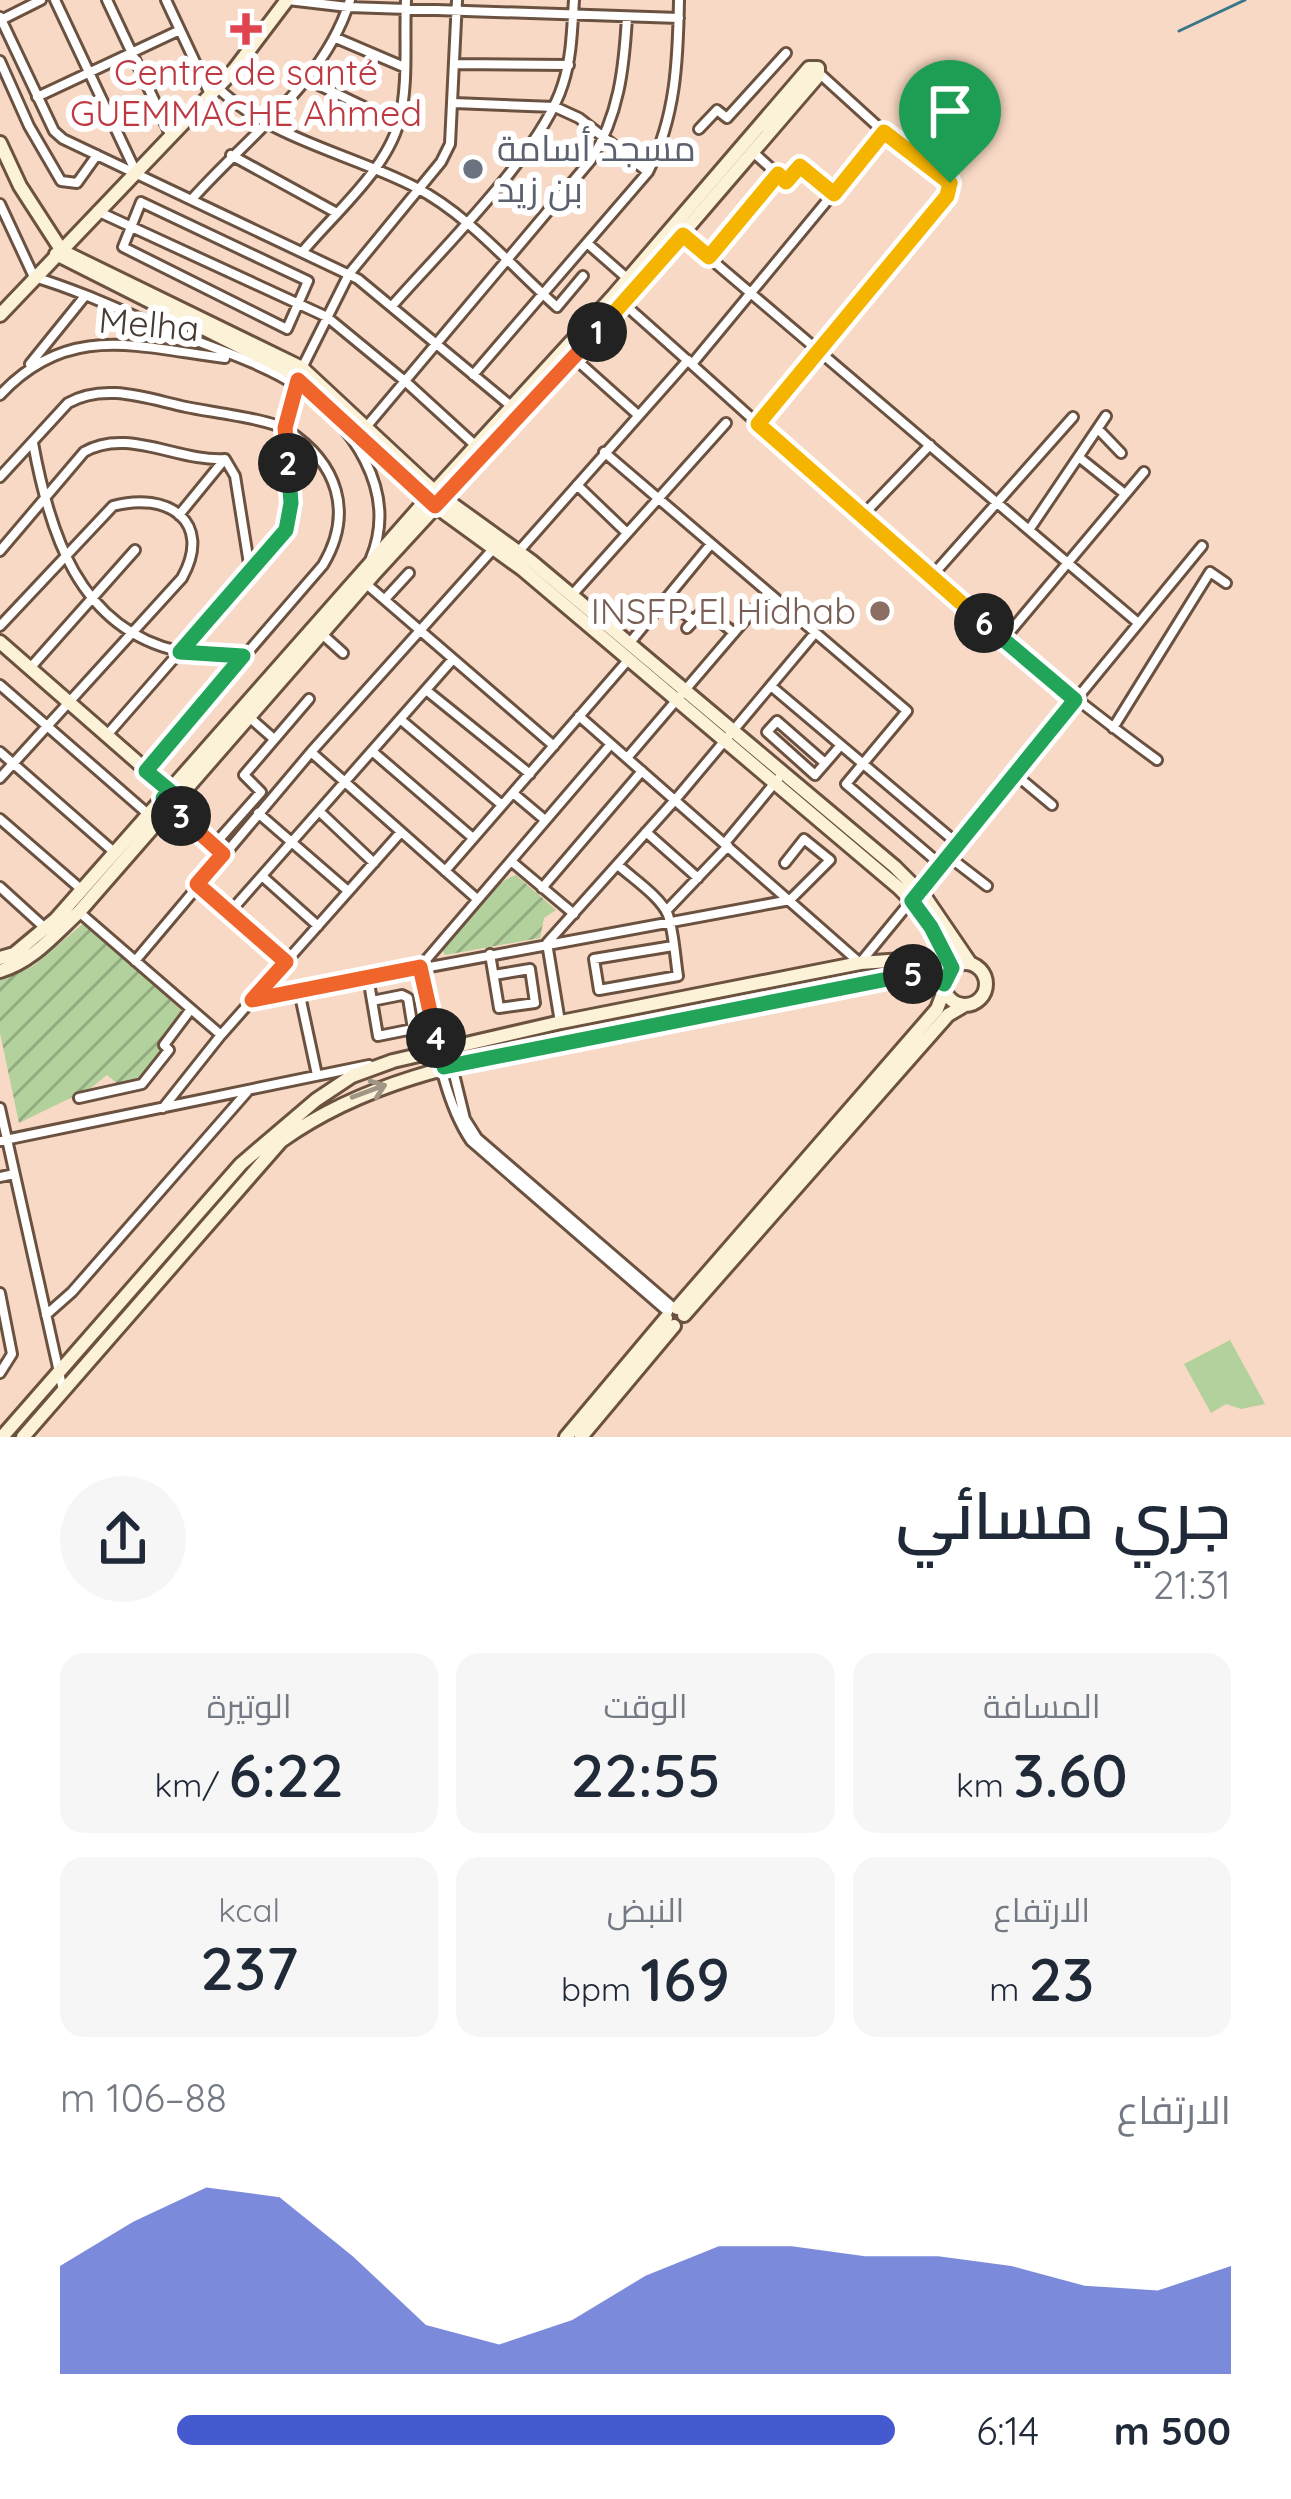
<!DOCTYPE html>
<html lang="ar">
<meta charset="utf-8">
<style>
body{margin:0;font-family:Quicksand,Cairo,sans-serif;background:#f6f6f7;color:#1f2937;direction:rtl;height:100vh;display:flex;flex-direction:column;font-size:45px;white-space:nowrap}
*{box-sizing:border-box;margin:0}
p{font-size:39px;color:#747a83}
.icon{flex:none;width:66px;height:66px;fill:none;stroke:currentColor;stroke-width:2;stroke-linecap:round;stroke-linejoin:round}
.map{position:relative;height:1437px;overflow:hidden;direction:ltr}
.side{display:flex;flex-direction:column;background:#fff;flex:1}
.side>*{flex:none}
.pin{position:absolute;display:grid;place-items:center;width:102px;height:102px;color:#fff;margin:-123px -51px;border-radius:50% 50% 50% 0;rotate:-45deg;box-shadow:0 0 12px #0007}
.pin .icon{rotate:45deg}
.km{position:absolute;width:60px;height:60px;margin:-30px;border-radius:50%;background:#222;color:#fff;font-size:33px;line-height:60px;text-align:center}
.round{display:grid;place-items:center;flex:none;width:126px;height:126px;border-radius:63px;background:#f6f6f7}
.overview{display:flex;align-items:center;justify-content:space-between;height:204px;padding:0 60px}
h1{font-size:66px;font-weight:600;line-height:90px}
.stats{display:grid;grid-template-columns:repeat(3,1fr);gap:18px;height:204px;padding:12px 60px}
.stats div{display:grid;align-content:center;border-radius:24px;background:#f6f6f7;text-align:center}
.stats b{font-size:60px;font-weight:600}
.stats small{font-size:33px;font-weight:400}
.stats p{font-size:33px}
.chart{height:336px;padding:24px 60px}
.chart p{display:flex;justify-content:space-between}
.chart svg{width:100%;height:216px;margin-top:12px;fill:#455ace;opacity:.7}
ul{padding:0 60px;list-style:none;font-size:39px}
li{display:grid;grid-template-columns:192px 144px 1fr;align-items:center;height:90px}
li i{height:30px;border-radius:15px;background:#455ace}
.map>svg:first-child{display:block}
.green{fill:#b3d19c}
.garden{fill:url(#garden-furrows)}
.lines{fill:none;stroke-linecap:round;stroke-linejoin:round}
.stream{stroke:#397688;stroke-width:3}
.street-casing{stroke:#6b5140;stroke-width:14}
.secondary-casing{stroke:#6b5140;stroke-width:18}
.street{stroke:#fff;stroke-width:8}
.secondary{stroke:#fcf2d8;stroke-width:12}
.oneway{stroke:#a19685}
.split-1-casing{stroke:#fff;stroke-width:24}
.split-2-casing{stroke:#fff;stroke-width:24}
.split-3-casing{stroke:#fff;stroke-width:24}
.split-4-casing{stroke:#fff;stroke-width:24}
.split-5-casing{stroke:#fff;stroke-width:24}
.split-6-casing{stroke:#fff;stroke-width:24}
.split-7-casing{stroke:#fff;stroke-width:24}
.split-1{stroke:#f5b400;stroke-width:15}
.split-2{stroke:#f0652b;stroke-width:15}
.split-3{stroke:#22a559;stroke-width:15}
.split-4{stroke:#f0652b;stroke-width:15}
.split-5{stroke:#22a559;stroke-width:15}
.split-6{stroke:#22a559;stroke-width:15}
.split-7{stroke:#f5b400;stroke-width:15}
.health-dot{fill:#e0444e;stroke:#fff;stroke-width:4.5}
.worship-dot{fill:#6b7280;stroke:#fff;stroke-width:4.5}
.education-dot{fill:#8d6e63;stroke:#fff;stroke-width:4.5}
.labels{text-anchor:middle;stroke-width:12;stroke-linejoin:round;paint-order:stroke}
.health-label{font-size:36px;fill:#be3a42;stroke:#fff}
.worship-label{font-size:36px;fill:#5b616d;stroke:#fff;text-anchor:start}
.street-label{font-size:36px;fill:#463a32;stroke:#fff}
.education-label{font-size:36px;fill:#785e54;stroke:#fff;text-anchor:end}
</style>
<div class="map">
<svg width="1291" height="1437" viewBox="0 0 1291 1437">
<defs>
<pattern id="garden-furrows" width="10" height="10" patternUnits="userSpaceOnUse" patternTransform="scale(3)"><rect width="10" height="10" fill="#b3d19c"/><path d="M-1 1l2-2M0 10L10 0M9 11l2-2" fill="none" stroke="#93ab80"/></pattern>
</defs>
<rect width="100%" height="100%" fill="#f8d9c5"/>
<path class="green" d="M1230,1340l35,64 -24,5 -15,-5 -15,9 -27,-49z"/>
<path class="garden" d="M516,875l40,35 -12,8 -4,20 -95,17 -3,-5c20,-23 45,-65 74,-75z
M85,922l99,91 -26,33 3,5 -23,30 -18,5 -13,-11 -16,13 -72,35 -19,-90v-55l33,-12z"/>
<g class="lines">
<path class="stream" d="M1179,31l66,-31"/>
<g class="street-casing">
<path id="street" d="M55,0l80,170
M107,0l63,134
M166,0l44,94
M288,0l60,7 331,11
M0,17l54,114 9,8 295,140 153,127
M1,20l40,-20
M336,38l68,29
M0,61l29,65 32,55 16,2 20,-28
M456,64l113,1
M308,80l90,43
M218,88c53,51 133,66 197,99 54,28 97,80 142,120l26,-31
M37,97l143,-67
M454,103l101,4 24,11 69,54
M699,129l18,-19 10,8 59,-65
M753,152l33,30 14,-16 34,28
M231,155l104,57
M193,198c55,-62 132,-116 157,-198
M141,202l167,79 -21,48 -164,-82z
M0,204l34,73c44,13 86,33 128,51 40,16 101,35 135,58 55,38 102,104 74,172
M97,211l230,106 79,65 70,64
M679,232l458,390
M587,243l41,36
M304,250c31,-37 82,-80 95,-128 10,-38 5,-83 7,-122
M709,257l69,-83
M624,304c175,154 344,318 533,456
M392,306c50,-57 150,-154 171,-222 9,-28 9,-56 11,-84
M572,356l66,59
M30,364l55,-68
M692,364l192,-232
M473,375l175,-203c28,-55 30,-112 31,-172
M0,395c68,-73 137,-48 225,-37
M757,424l193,-233 -3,-13 -63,-46 -65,-59
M367,426l224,-266c28,-45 33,-91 36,-143
M1098,429l23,24
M33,443c16,88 45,185 145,208 20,5 44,4 65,5
M604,452l303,259 -61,73 95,81
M1080,458l45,36
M0,477l68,-74c37,-21 80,-4 118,4 23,5 84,12 101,23 51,33 67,83 36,135l-176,204
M577,485l50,48
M179,515l45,-55
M862,516l68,-71
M1029,530l77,-114
M0,551l84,-99c43,-25 94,10 141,7l10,17 15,94
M519,551l169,-191
M931,577l142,-160
M364,582l190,164
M572,595l154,-172
M386,598l23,-25
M665,599l29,22
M705,609l29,24
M0,626l113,-120c54,-15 101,15 69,72l-182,200
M687,628l25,-27
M322,634l21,19
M1003,640l141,-168
M628,645l83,-101
M31,667l104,-117
M0,685l148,129
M771,686l187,158
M426,690l104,84
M248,716l26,23
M579,716l281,247 342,-417
M400,719l102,86
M1113,728l97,-156 16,11
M107,735l179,-205 5,-27 -6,-75 17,-60 47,-94 92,-112 9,-18 7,-144
M611,744l-191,223c12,54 20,129 51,174l197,171
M372,751l101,87
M0,752l114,100
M311,752l166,147
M627,758l141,-165
M825,763l-48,-42 -10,11 48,43 26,-30
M1015,774l37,31
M513,793l32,27
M171,807l52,47
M319,811l55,52
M258,813l90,78
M0,819l82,71
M646,832l52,46
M725,843l58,-70
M214,845l47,-53 -17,-17 65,-76
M948,856l39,30
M511,861l63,53
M618,865c14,13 43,32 50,50 6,18 7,42 10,61l-79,14 -5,-31 79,-13
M445,871l184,-212
M262,876l56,50
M198,883l88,79
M0,887l45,41
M542,888l100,-117
M667,910l61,-64
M79,912l142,123
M230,912l223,-253
M490,954l9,54 36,-5 -5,-34 -36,6
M135,961l176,-209 183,-204
M368,977l10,59 35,-7 -5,-31 -6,-3 -30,6
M299,991l18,84
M252,1000l538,-100 40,-40 -26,-21 -19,24
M560,1022l-13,-79 128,-143 140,-167
M452,1066l13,53 12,19 197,170
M79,1098l63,-14 27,-34 -5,-5 27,-36
M0,1108l63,282
M163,1108l58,-73 180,-203
M0,1141l369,-76
M0,1177l14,-3
M0,1293l12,61 -12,19
M46,1315l26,-23 175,-200"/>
</g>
<g class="secondary-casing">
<path id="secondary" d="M0,143l20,43 42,65 240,117 132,123 97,70 364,306 30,30 45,66
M56,254l230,116 45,37 96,93 95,69 377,319 22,22 31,58
M0,315l234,-245 53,-70
M0,642l175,153
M0,958l14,-4 42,-35 363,-411 195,-213 195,-227h9v8l-195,227 -250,272 -294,337c-25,23 -46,49 -79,59
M944 984a21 21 0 1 1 42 0a21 21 0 1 1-42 0Z
M677,1308l260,-299 7,-18
M684,1315l264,-300 17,-10
M2,1437l239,-273 75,-64 36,-24 41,-15 168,-39 299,-59 57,-4 31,13
M23,1437l258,-296c98,-70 212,-83 327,-107 104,-23 209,-45 314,-62l22,12
M566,1437l100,-119
M581,1437l93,-111"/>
</g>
<use href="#street" class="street"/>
<use href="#secondary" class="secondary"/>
</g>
<defs><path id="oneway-shaft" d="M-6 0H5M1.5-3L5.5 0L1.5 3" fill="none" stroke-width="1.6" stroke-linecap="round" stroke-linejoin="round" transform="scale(3)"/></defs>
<use class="oneway" href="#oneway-shaft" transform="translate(369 1091) rotate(-20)"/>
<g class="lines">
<g class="split-1-casing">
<path id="split-1" d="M597,332l86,-97 26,22 69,-83 8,8 14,-16 34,28 50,-62 66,51"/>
</g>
<g class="split-2-casing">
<path id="split-2" d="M288,463l-3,-35 13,-48 137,126 162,-174"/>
</g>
<g class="split-3-casing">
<path id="split-3" d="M181,816l-18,-18 7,-7 -24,-20 97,-115 -63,-4 106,-122 5,-27 -3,-40"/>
</g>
<g class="split-4-casing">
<path id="split-4" d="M181,816l42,38 -26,30 89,78 -34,38 168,-33 16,71"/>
</g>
<g class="split-5-casing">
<path id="split-5" d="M436,1038l8,29 469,-93"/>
</g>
<g class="split-6-casing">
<path id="split-6" d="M913,974l9,-2 22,12 8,-16 -21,-41 -19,-26 163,-201 -91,-77"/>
</g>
<g class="split-7-casing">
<path id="split-7" d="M950,183l-3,13 -189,228 226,199"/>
</g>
<use href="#split-1" class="split-1"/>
<use href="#split-2" class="split-2"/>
<use href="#split-3" class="split-3"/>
<use href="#split-4" class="split-4"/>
<use href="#split-5" class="split-5"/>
<use href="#split-6" class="split-6"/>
<use href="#split-7" class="split-7"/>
</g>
<path class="health-dot" d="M240 11h12v12h12v12h-12v12h-12v-12h-12v-12h12z"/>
<circle class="worship-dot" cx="473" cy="169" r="12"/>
<circle class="education-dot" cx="880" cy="611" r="12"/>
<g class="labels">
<g class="health-label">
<text x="246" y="85">Centre de santé<tspan x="246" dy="41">GUEMMACHE Ahmed</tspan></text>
</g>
<g class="worship-label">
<text x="497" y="161">مسجد أسامة<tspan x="497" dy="41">بن زيد</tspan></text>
</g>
<g class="street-label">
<text transform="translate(149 324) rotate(5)" y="13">Melha</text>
</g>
<g class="education-label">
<text x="856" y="624">INSFP El Hidhab</text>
</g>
</g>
</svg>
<div class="pin" style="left:950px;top:183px;background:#1e9e55"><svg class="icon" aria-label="arrive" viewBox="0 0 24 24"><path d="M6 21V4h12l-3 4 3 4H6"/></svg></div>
<b class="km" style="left:597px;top:332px">1</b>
<b class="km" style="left:288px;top:463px">2</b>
<b class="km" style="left:181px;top:816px">3</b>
<b class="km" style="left:436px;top:1038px">4</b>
<b class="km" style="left:913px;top:974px">5</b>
<b class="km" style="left:984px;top:623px">6</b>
</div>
<section class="side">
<div class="overview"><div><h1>جري مسائي</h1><p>21:31</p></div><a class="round"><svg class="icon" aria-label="share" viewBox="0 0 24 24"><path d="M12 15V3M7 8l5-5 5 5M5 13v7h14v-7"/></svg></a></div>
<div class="stats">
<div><p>المسافة</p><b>3.60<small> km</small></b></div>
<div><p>الوقت</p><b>22:55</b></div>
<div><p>الوتيرة</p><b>6:22<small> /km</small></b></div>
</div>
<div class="stats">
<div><p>الارتفاع</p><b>23<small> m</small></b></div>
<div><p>النبض</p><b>169<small> bpm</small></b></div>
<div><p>kcal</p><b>237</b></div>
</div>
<div class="chart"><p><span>الارتفاع</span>88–106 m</p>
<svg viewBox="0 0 160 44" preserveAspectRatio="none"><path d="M0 44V22L10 13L20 6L30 8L40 20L50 34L60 38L70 33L80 24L90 18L100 18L110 20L120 20L130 22L140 26L150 27L160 22V44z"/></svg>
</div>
<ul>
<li><b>500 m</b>6:14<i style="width:86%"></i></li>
</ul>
</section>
